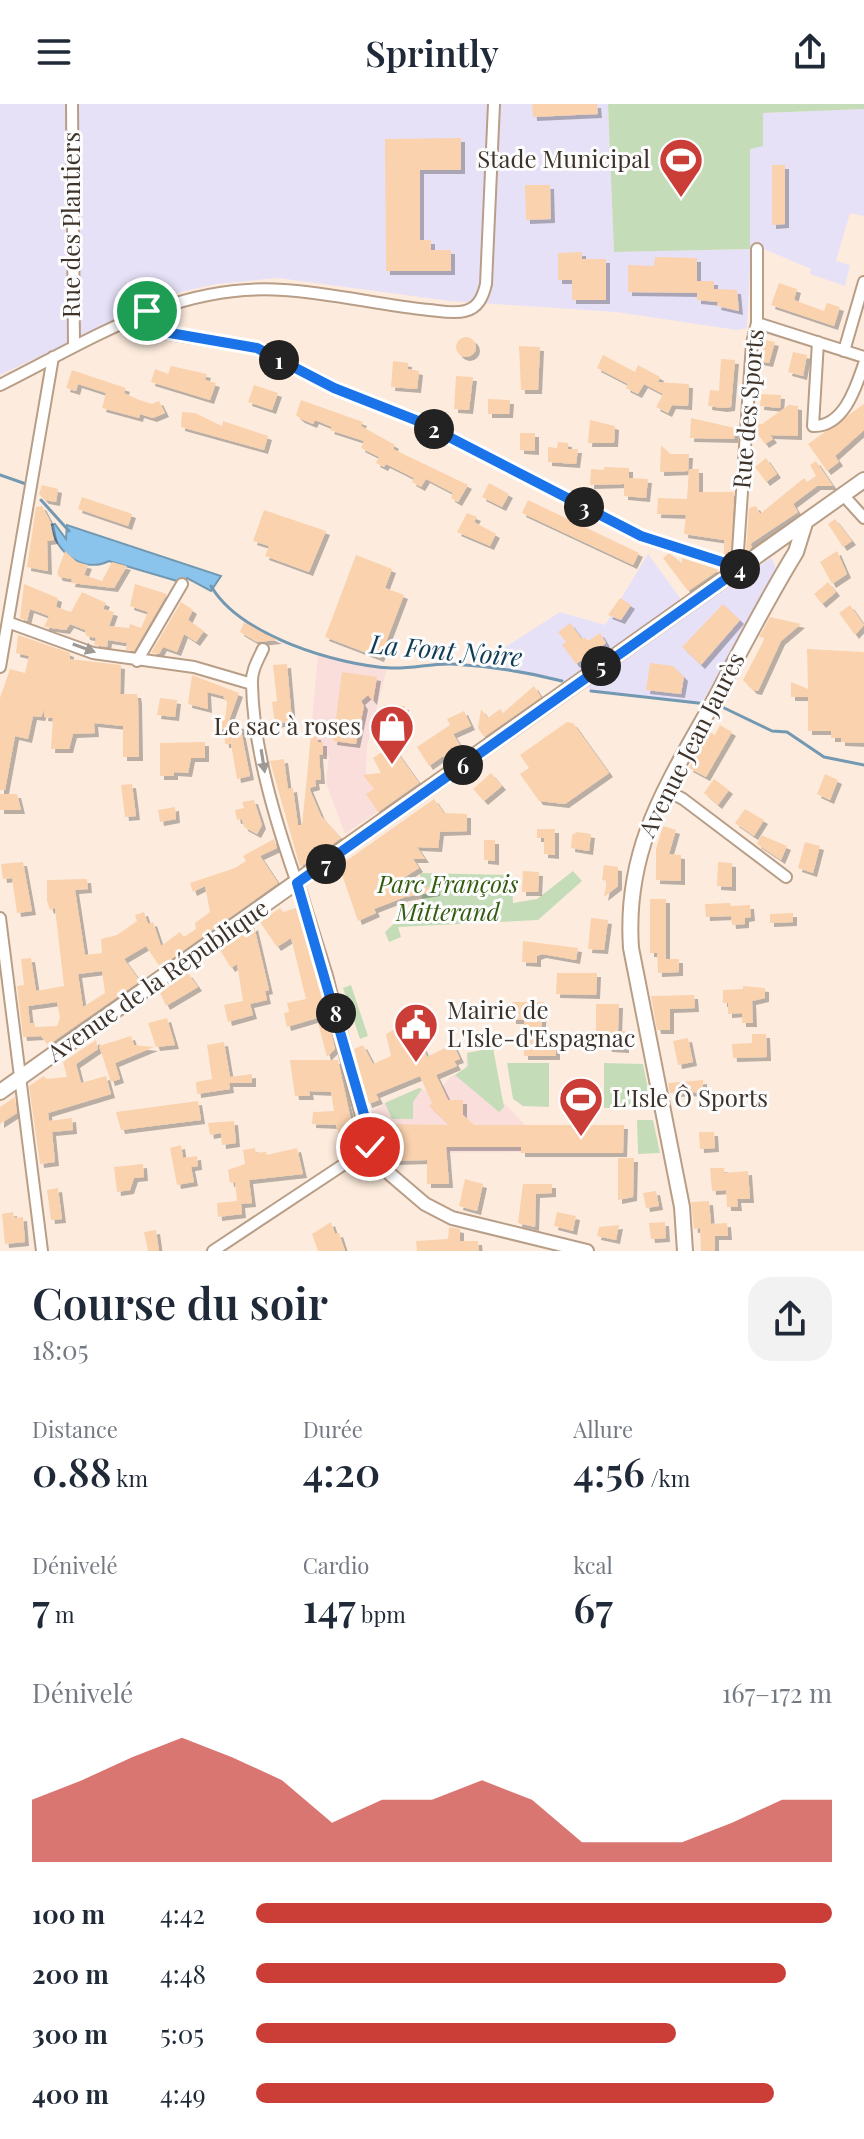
<!DOCTYPE html>
<html lang="fr">
<meta charset="utf-8">
<style>
body{margin:0;font-family:"Playfair Display",serif;background:#f2f2f3;color:#1f2937;height:100vh;display:flex;flex-direction:column;font-size:30px;white-space:nowrap}
*{box-sizing:border-box;margin:0}
p{font-size:26px;color:#747a83}
.icon{flex:none;width:44px;height:44px;fill:none;stroke:currentColor;stroke-width:2;stroke-linecap:round;stroke-linejoin:round}
.map{position:relative;height:1147px;overflow:hidden}
.sheet{display:flex;flex-direction:column;background:#fff;flex:1}
.sheet>*{flex:none}
.pin{position:absolute;display:grid;place-items:center;width:68px;height:68px;color:#fff;margin:-34px;border:4px solid #fff;border-radius:50%;box-shadow:0 2px 8px #0007}
.km{position:absolute;width:40px;height:40px;margin:-20px;border-radius:50%;background:#222;color:#fff;font-size:22px;line-height:40px;text-align:center}
.round{display:grid;place-items:center;flex:none;width:84px;height:84px;border-radius:24px;background:#f2f2f3}
.headline{display:flex;align-items:center;justify-content:space-between;height:136px;padding:0 32px}
h1{font-size:44px;font-weight:600;line-height:60px}
.metrics{display:grid;grid-template-columns:repeat(3,1fr);gap:12px;height:136px;padding:8px 32px}
.metrics div{display:grid;align-content:center}
.metrics b{font-size:40px;font-weight:600}
.metrics small{font-size:22px;font-weight:400}
.metrics p{font-size:22px}
.chart{height:224px;padding:16px 32px}
.chart p{display:flex;justify-content:space-between}
.chart svg{width:100%;height:144px;margin-top:8px;fill:#cb3d37;opacity:.7}
ul{padding:0 32px;list-style:none;font-size:26px}
li{display:grid;grid-template-columns:128px 96px 1fr;align-items:center;height:60px}
li i{height:20px;border-radius:10px;background:#cb3d37}
header{display:flex;justify-content:space-between;align-items:center;height:104px;padding:0 32px;background:#fff;font-size:36px;font-weight:600}
.map>svg:first-child{display:block}
.industrial{fill:#e7e1f7}
.education{fill:#f9dedb}
.green{fill:#c5dcb8}
.water{fill:#8ac3eb;stroke:#7398b1;stroke-width:2}
.lines{fill:none;stroke-linecap:round;stroke-linejoin:round}
.stream{stroke:#7398b1;stroke-width:3}
.building{fill:#fad2ae;fill-rule:evenodd;filter:url(#shadow)}
.minor-casing{stroke:#b89e87;stroke-width:14}
.tertiary-casing{stroke:#b89e87;stroke-width:16}
.secondary-casing{stroke:#b89e87;stroke-width:18}
.minor{stroke:#fff;stroke-width:10}
.tertiary{stroke:#fff;stroke-width:12}
.secondary{stroke:#fff;stroke-width:14}
.oneway{fill:#9e9994}
.route-casing{stroke:#fff;stroke-width:16}
.route{stroke:#1a73e8;stroke-width:10}
.labels{text-anchor:middle;stroke-width:6;stroke-linejoin:round;paint-order:stroke}
.poi-label{font-size:24px;fill:#3e332a;stroke:#fcfcfc;text-anchor:end}
.street-label{font-size:24px;fill:#3e332a;stroke:#fcfcfc}
.park-label{font-size:24px;font-style:italic;fill:#335b0e;stroke:#fcfcfc}
.water-label{font-size:26px;font-style:italic;fill:#0d3b56;stroke:#fcfcfc}
</style>
<header><svg class="icon" aria-label="menu" viewBox="0 0 24 24"><path d="M4 6h16M4 12h16M4 18h16"/></svg>Sprintly<svg class="icon" aria-label="share" viewBox="0 0 24 24"><path d="M12 15V3M7 8l5-5 5 5M5 13v7h14v-7"/></svg></header>
<div class="map">
<svg width="864" height="1147" viewBox="0 0 864 1147">
<defs>
<filter id="shadow"><feDropShadow dx="4" dy="4" stdDeviation="0" flood-color="#0004"/></filter>
</defs>
<rect width="100%" height="100%" fill="#fdecde"/>
<path class="industrial" d="M0,0h608l6,148 136,-3v-100l13,-36 101,-4v107l-14,-3 -14,48 14,4 -5,21 -35,-12 1,-5 -47,-20h-13l-4,79 -10,2 -121,-18 -166,-11 -172,-23 -62,6 -44,10 -172,81z
M648,450l43,59 80,-55 4,7v9l-74,130 -93,-10 -71,-19 -63,-8 86,-55 45,13z"/>
<path class="education" d="M318,550l28,9 41,5 -20,78 -1,28 15,-1 3,18 3,-1 8,10 -50,34 -19,-51 3,-27 -20,-1z
M493,944l9,53 23,24h7v22l6,5 -155,1 -12,-40 17,-12 31,-13 7,3 -1,-4 14,-6 3,6 8,-10 16,-7 1,-17z"/>
<path class="green" d="M608,0h256v5l-101,4v33l-13,3v100l-136,3z
M573,767l9,10 -44,39 -140,7 3,10 -12,5 -4,-10 17,-16 21,-7 -3,-36 92,2 1,28 24,-4z
M351,881l17,51 -8,3 -17,-51z
M493,944l11,59 -5,5 -44,-37 13,-9 -1,-13z
M507,959h42v44l-26,-1 -10,-7z
M604,959l39,1 7,35 -5,7 -41,2z
M419,984l3,1 -9,13v17h-21l-7,-16z
M637,1016h16l7,33 -22,1z"/>
<path class="water" d="M55,420l11,15 1,-14 154,51 -10,15 -24,-13 -3,5 -75,-22c-26,13 -54,-9 -58,-36z"/>
<g class="lines">
<path class="stream" d="M0,371l26,9
M41,396l28,31
M211,482c29,50 126,79 180,82 21,1 41,-5 61,-4 37,2 75,8 110,17
M591,587l116,13
M718,601l54,26 15,1 37,25 40,8"/>
</g>
<path class="building" d="M532,0h65l1,10 -65,3z
M461,34v32h-41v70h11v10h20v21h-65l-1,-132z
M772,61h13v59l-13,1z
M525,81h25l1,34 -25,1z
M582,148v7h24v41h-34v-20h-14v-27z
M655,153l42,1v23h17v8l23,1 2,21 -22,-5 1,-4 -21,-2v-7l-69,-1v-27l26,1z
M779,179l18,6 -3,11 30,11 3,-8 13,4 -6,19 -63,-21z
M456 243a10 10 0 1 1 20 0a10 10 0 1 1-20 0Z
M761,235l14,3 -6,21 -10,-2z
M519,242l21,1 -2,43h-17z
M793,248l14,3 -4,21 -15,-4z
M603,251l32,17 3,-7 22,12 -2,5 31,2 -1,22 -16,-1 -4,8 -12,-6 7,-13 -19,-10 -6,10 -12,-6 2,-4 -31,-16z
M721,255l14,1 -4,47 -8,1 -15,-2 2,-16 9,1z
M393,257l15,2v6l11,2 -2,18 -26,-2z
M171,262l36,8 -2,6 11,3 -6,17 -59,-18 4,-13 13,5z
M72,266l54,18 -2,5 15,7 13,4 7,-3 6,12 -12,5 -13,-4 -1,4 -37,-10 4,-15 -28,-9 -2,7 -10,-3z
M456,272l17,1 -4,33 -15,-1z
M254,281l24,8 -6,17 -24,-8z
M761,290l20,1 -1,13 -20,-2z
M488,295l22,1 -1,14h-21z
M301,296l62,22 -2,4 34,19 -2,4 75,36 -10,17 -7,-4 2,-5 -27,-14 -5,8 -9,-5 2,-4 -28,-14 -2,3 -8,-4 3,-6 -18,-9 3,-7 -34,-11 2,-3 -17,-7 -2,4 -12,-5 -5,-4z
M864,300v26l-29,26 4,6 -12,9 -19,-27z
M789,301l9,1v30l-28,-1 3,4 -8,5 -11,-15 1,-6 7,1z
M182,308l13,1 27,13 1,-5 45,15 -4,14 -83,-23z
M691,314l44,10 -1,11 -44,-1z
M590,316l25,6 -1,17h-26z
M520,329h15v18l-15,-1z
M558,338l10,1v6h10l-2,15 -28,-2v-15l9,1z
M661,341l9,9h19l-1,17 -28,1z
M766,354l11,16 -11,8 -11,-15z
M816,357l17,25h-16l-24,18 5,8 -48,32 2,3 -6,4 3,-43 7,-2 4,8 44,-36 3,4 9,-6 -6,-11z
M604,363l25,1v10l19,1 -2,19 -22,-2v-12l-34,1 1,-16 13,1z
M689,365h10v23h35l-3,64 -7,-2v-14l-40,-6 2,-19 -29,-1 1,-16 29,1z
M489,379l20,11 -7,13 -20,-10z
M42,381l16,4 -2,13 -11,-2 -6,-6z
M82,393l50,17 -4,12 -50,-17z
M528,396l111,53 -6,12 -111,-52z
M42,402l8,15 4,19 -7,1 1,30 -21,-4 9,-60z
M264,406l62,21 -17,41 -44,-16 4,-10 -16,-5z
M467,409l10,4 -3,5 22,12 -6,12 -33,-14z
M835,415l17,22 -9,6 -15,-23z
M65,447l12,11 11,3 -4,10 18,6 10,-19 15,4 -13,22 -43,-5 1,-4 -13,-2 -2,-4z
M837,447l10,23 -15,10 -12,-22z
M669,449l13,10v-5l37,12 -31,21 -25,-33z
M356,451l36,14 -7,19 19,7 -24,63 -55,-21z
M828,478l8,10 -14,12 -8,-10z
M24,480l34,14 -2,9 15,5 11,-20 24,11 -3,6 11,3 -5,14 20,2 1,-4 11,4 7,-16 -18,-6 5,-22 32,10 -33,57 -8,-1 1,-7 -19,-3 -1,7 -13,-2 2,-7 -10,-2 -1,-6 -15,-6 -4,6 -22,-3 5,-11 -19,-7 -3,12 -7,-3z
M620,494l11,7 -10,15 -13,-5z
M181,498l12,8 -5,10 16,11 -8,11 -12,-8 -7,18 -14,-5 -4,7 -8,-1z
M723,500l17,16 -39,45 -19,-18z
M850,501l14,20 -9,10 -16,-22z
M770,513l31,7 -20,17 -23,50 -5,-1 -10,-10 22,-42 -6,-1z
M244,518l21,12 13,6 -21,2 -17,-10z
M570,519l12,16 3,-2 3,4 12,-8 6,10 -30,21 -14,-19 4,-3 -8,-10z
M18,531l52,18v6l51,6 -1,29h17l1,6 1,57h-16v-31l-29,-3 1,10 -22,1 -4,15h-18l2,-31 -9,-1 1,-8 -4,8 -8,-1 -5,23 -13,-3 -10,54h-5v-92l10,-29 15,4 4,-17 -13,-3z
M807,545l57,3v91l-23,-1v-4h-10v-7h-23v-34h-17v-15l17,7z
M650,559l23,3 11,11 -3,17 -35,-4z
M287,560l5,57 -17,3 -3,-22 5,-1 -4,-36z
M342,568l35,5 -4,24 -5,-6 -7,6 3,5 -8,38 -23,-3z
M192,571l47,18 -11,30 12,2 10,51 -13,3 -6,-35h-6l-1,-15 -9,1v-9l10,-1 2,-18 -4,-6 -16,-4 1,17 -20,-5z
M534,582l7,11 -57,40 -6,-9 3,-19 7,9 12,-9 3,4z
M160,594l17,2 -2,17 -18,-2z
M384,601l21,1 -1,16 -13,-2 -8,-8z
M464,607l7,15 -18,8 11,17 -16,11 -5,-6 -14,10 -12,-19 33,-22 -3,-6z
M567,618l6,1 36,50 -44,31 -26,-3 -19,-27 9,-6 -9,-13z
M720,621l12,7 -26,45 -17,-9 20,-36 6,3z
M311,632h6l1,6h5v13h-4l2,25h-6l1,6 -7,2 12,28 20,22 -41,29 -30,-106 14,-2 4,30 5,-1 5,37h4z
M205,638v16h-14l-3,15 -14,-1v4h-14v-33z
M392,641l27,38 -41,29 -12,-18 8,-5 -11,-14 18,-2 -8,-15z
M491,669l11,13 -18,15 -11,-12z
M825,670l13,6 -8,20 -13,-6z
M714,675l15,11 -11,15 -14,-12z
M132,680l4,32 -11,1 -4,-32z
M0,690h17l4,16h-21z
M434,695l10,14 23,1v17l-27,1 -2,16 -21,-1 8,12h-12l6,9 -30,19h46l1,5 -31,5 -31,12 2,4 -18,8 -19,-55z
M254,696l8,25 -5,9 -13,-7 -2,-8 -5,1 -2,-10 9,-2 -2,-6z
M175,703l1,12 -16,3 -2,-12z
M745,705l19,11 -10,16 -19,-13z
M663,722l13,4 -7,24 12,1v26l-25,-1v-31z
M537,725h18v26l-11,-1v-16h-7z
M577,728l14,2 -2,17 -18,-3 1,-13z
M761,731l26,11 -6,14 -24,-16z
M274,735l3,9 -17,8 18,27 -118,84 -14,-21 -22,13 16,22 -92,64 -7,-9 -18,1 -6,-51 7,-1 -3,-26 10,-1 5,33 28,-5 -9,-78 -5,2 -3,-9v-21l40,-1 1,10 -13,1 10,65 17,-2 -1,-14 16,-4 20,-14 -2,-6 9,-3 4,12 5,-2 8,24 19,-14 4,5 12,-8 -1,-6 15,-11 -5,-26 -12,6 -3,-9 45,-15 11,-7 -3,-5zM102,867l3,22 -22,14 -5,-33zM57,898l3,16 -3,8 -22,1v-4h-5l-2,-17z
M484,736h11v21l-11,-1z
M805,738l15,4 -7,27 -15,-5z
M23,758l9,49 -15,2 -5,-35 -9,1 -2,-15z
M718,758l14,1v24l-15,-1z
M604,761l14,2v19l-14,11 3,-16 -5,-1z
M523,767l16,1 -1,20h-16z
M650,795h16v60h13v13l-21,1 -1,-20h-7z
M730,799l1,3 19,-1 1,12 -6,1v6l-13,1 -1,-9 -25,1 -1,-13z
M280,804l3,4 13,-4 31,107 -40,12 -3,-14 5,-1 -2,-9 19,-4 -15,-61 -14,9 -17,-25z
M793,809v9l-23,1v-9z
M591,814l17,2 -4,30 -16,-1z
M254,822l15,64 -4,1 2,9 -17,4 3,11 -25,7 -4,-17 19,-4 -6,-37 -6,4 -11,-18z
M523,837l55,7 -2,12 -34,-6 -5,2v7l-15,-1z
M188,869l10,14 -32,19 -6,-13z
M557,869h40l-1,22 -40,-1z
M743,882l22,2v10l-13,3 1,22h-11v-10l-14,1v-11h-5v-13l20,-1z
M694,891l1,13 -25,1v21h-13l-6,-34z
M512,898h32l-4,39h16v15h-32v-36h-12z
M596,900h23l-1,27h7v18l-17,-1 -4,-14h-8z
M167,914l8,27 -19,2 -8,-24z
M407,918l3,6 4,-1 13,30 26,-13 7,15 -6,2 3,5 -21,9 12,25h15v15l11,10h150l-1,28h-102v-6h-75l3,37h-22v-24l-35,1 -8,-11v-26l65,1 -20,-19 3,-3 -12,-27 -44,18 3,6 -11,4 -14,-55 9,-4 10,19 18,-8 -5,-22z
M318,919l13,9 4,17 -8,8z
M752,930h14l1,23 -34,1 -1,-14 20,-1z
M131,932l3,9 20,2 -39,16 5,16 -9,3 -12,-36z
M688,934l5,24 -15,3 -5,-24z
M96,936l2,9 -22,15 5,19 25,-7 5,18 -63,19 1,8 23,-3 1,12 -21,2 3,30 -15,2 -11,-78 15,-10 2,3 21,-2 -4,-15z
M224,938l6,35 22,-3v9h-23l1,6 -33,5 -1,-12 16,-3 -5,-34z
M290,956h48l18,83 -14,4 -6,-22 -24,-1 1,-12 21,-1 -3,-19 -22,-1 1,5h-15z
M703,976v12l-33,1 -2,-10z
M15,993l2,16 -17,11v-17z
M198,997l3,19 -80,10 -5,-18z
M234,1017l2,22 -14,2 -1,-12 -11,2 -2,-12z
M699,1028h15l1,16 -15,1z
M181,1041l2,13 14,-2 1,10 -7,1 3,15 -17,3 -7,-37z
M255,1044l1,5 10,-1 1,3 30,-7 6,26 -54,6 3,23 -11,1 1,10 -24,3 -1,-14 20,-2 -2,-19 -5,1 -2,-13 17,-6 -2,-14z
M618,1054h16l-1,39 -15,3z
M143,1060l1,13 -10,1 -4,12 -13,2 -3,-25z
M710,1064h14v5l24,-2 2,28h-13l1,8h-11l-1,-17 -14,1z
M465,1075l18,5 -6,27 -18,-5z
M523,1080h29v9l-16,1 -1,33 -17,-4z
M58,1084l4,31 -11,1 -4,-30z
M656,1087l3,15 -13,2 -3,-15z
M709,1097l2,23 16,-1 1,13h-13v15h-14l-1,-23 -6,1 -3,-27z
M13,1108l1,6 9,-1 2,25 -20,2 -3,-30z
M557,1108l19,4 -3,15 -19,-5z
M331,1118l4,12 4,-1 6,18h-27l-6,-17z
M665,1118l1,16 -15,1 -2,-16z
M619,1121l-3,15 -19,-4 2,-9z
M449,1123l11,2v12h18l1,10h-62l-1,-10 32,-2z
M156,1126l3,21h-11l-4,-19z"/>
<g class="lines">
<g class="minor-casing">
<path id="minor" d="M72,0l2,241
M134,213l7,11 9,3 107,17 77,40 84,33 223,115 100,32
M757,219l107,34
M818,238l-5,84c31,1 43,-39 51,-62
M844,247l20,-69
M0,281c92,-46 177,-103 284,-95 48,3 96,15 145,20 11,1 25,4 36,1 13,-3 18,-14 21,-27l8,-180
M844,392l20,22
M741,464l-3,-17 14,-208 5,-20v-74
M10,519l83,30 101,14 58,17
M263,545c-5,11 -12,22 -11,35 1,64 24,139 45,199
M137,557l45,-77
M0,563l53,-310
M664,685l19,10 103,78
M0,814l42,333
M213,1147l157,-104"/>
</g>
<g class="tertiary-casing">
<path id="tertiary" d="M297,779l29,93 44,171 21,28 34,29 27,14 135,33"/>
</g>
<g class="secondary-casing">
<path id="secondary" d="M0,988l864,-612
M685,1147l-3,-44 -51,-259c-7,-102 38,-166 85,-251 26,-49 51,-98 80,-145l9,-29"/>
</g>
<use href="#minor" class="minor"/>
<use href="#tertiary" class="tertiary"/>
<use href="#secondary" class="secondary"/>
</g>
<defs><path id="oneway-solid" d="M-6-.8H1V-3.2L6.5 0L1 3.2V.8H-6Z" transform="scale(2)"/></defs>
<g class="oneway">
<use href="#oneway-solid" transform="translate(84 544) rotate(20)"/>
<use href="#oneway-solid" transform="translate(263 657) rotate(81)"/>
</g>
<g class="lines">
<g class="route-casing">
<path id="route" d="M147,207l-13,6 7,11 116,20 77,40 84,33 223,115 100,32 -444,315 68,235 5,29"/>
</g>
<use href="#route" class="route"/>
</g>
<defs>
<g id="stadium-pin" transform="scale(2.3)"><path d="M0 17L-7.5 6A9.5 9.5 0 1 1 7.5 6Z" fill="#cb3d37" stroke="#fcfcfc"/><path d="M0-5a6.5 5 0 1 0 0 10a6.5 5 0 1 0 0-10ZM-3.5-1.8h7v3.6h-7Z" fill="#fff"/></g>
<g id="shop-pin" transform="scale(2.3)"><path d="M0 17L-7.5 6A9.5 9.5 0 1 1 7.5 6Z" fill="#cb3d37" stroke="#fcfcfc"/><path d="M-5-2.5h2.3a2.7 3.5 0 0 1 5.4 0H5L5.5 6h-11ZM-1.5-2.5h3a1.5 2.3 0 0 0-3 0Z" fill="#fff"/></g>
<g id="civic-pin" transform="scale(2.3)"><path d="M0 17L-7.5 6A9.5 9.5 0 1 1 7.5 6Z" fill="#cb3d37" stroke="#fcfcfc"/><path d="M-.6-6.5H3V-4.5H.6V-3L4-1V1h2V6H-6V1h2V-1L-.6-3ZM-1.2 2.5V6h2.4V2.5Z" fill="#fff"/></g>
</defs>
<g fill-rule="evenodd">
<use href="#stadium-pin" x="681" y="56"/>
<use href="#shop-pin" x="392" y="623"/>
<use href="#civic-pin" x="416" y="921"/>
<use href="#stadium-pin" x="581" y="995"/>
</g>
<g class="labels">
<g class="poi-label">
<text x="650" y="64">Stade Municipal</text>
<text x="361" y="631">Le sac à roses</text>
<text x="447" y="915" text-anchor="start">Mairie de<tspan x="447" dy="28">L'Isle-d'Espagnac</tspan></text>
<text x="612" y="1003" text-anchor="start">L'Isle Ô Sports</text>
</g>
<g class="street-label">
<text transform="translate(72 121) rotate(-90)" y="8">Rue des Plantiers</text>
<text transform="translate(749 305) rotate(-85)" y="8">Rue des Sports</text>
<text transform="translate(692 641) rotate(-63)" y="8">Avenue Jean Jaurès</text>
<text transform="translate(158 877) rotate(-35)" y="8">Avenue de la République</text>
</g>
<g class="park-label">
<text x="448" y="789">Parc François<tspan x="448" dy="28">Mitterand</tspan></text>
</g>
<g class="water-label">
<text transform="translate(446 547) rotate(5)" y="9">La Font Noire</text>
</g>
</g>
</svg>
<div class="pin" style="left:147px;top:207px;background:#1e9e55"><svg class="icon" aria-label="arrive" viewBox="0 0 24 24"><path d="M6 21V4h12l-3 4 3 4H6"/></svg></div>
<div class="pin" style="left:370px;top:1043px;background:#d93025"><svg class="icon" aria-label="check" viewBox="0 0 24 24"><path d="M5 12l5 5 9-10"/></svg></div>
<b class="km" style="left:279px;top:256px">1</b>
<b class="km" style="left:434px;top:325px">2</b>
<b class="km" style="left:584px;top:403px">3</b>
<b class="km" style="left:740px;top:465px">4</b>
<b class="km" style="left:601px;top:562px">5</b>
<b class="km" style="left:463px;top:661px">6</b>
<b class="km" style="left:326px;top:760px">7</b>
<b class="km" style="left:336px;top:909px">8</b>
</div>
<section class="sheet">
<div class="headline"><div><h1>Course du soir</h1><p>18:05</p></div><a class="round"><svg class="icon" aria-label="share" viewBox="0 0 24 24"><path d="M12 15V3M7 8l5-5 5 5M5 13v7h14v-7"/></svg></a></div>
<div class="metrics">
<div><p>Distance</p><b>0.88<small> km</small></b></div>
<div><p>Durée</p><b>4:20</b></div>
<div><p>Allure</p><b>4:56<small> /km</small></b></div>
</div>
<div class="metrics">
<div><p>Dénivelé</p><b>7<small> m</small></b></div>
<div><p>Cardio</p><b>147<small> bpm</small></b></div>
<div><p>kcal</p><b>67</b></div>
</div>
<div class="chart"><p><span>Dénivelé</span>167–172 m</p>
<svg viewBox="0 0 160 44" preserveAspectRatio="none"><path d="M0 44V25L10 19L20 12L30 6L40 12L50 19L60 32L70 25L80 25L90 19L100 25L110 38L120 38L130 38L140 32L150 25L160 25V44z"/></svg>
</div>
<ul>
<li><b>100 m</b>4:42<i style="width:100%"></i></li>
<li><b>200 m</b>4:48<i style="width:92%"></i></li>
<li><b>300 m</b>5:05<i style="width:73%"></i></li>
<li><b>400 m</b>4:49<i style="width:90%"></i></li>
</ul>
</section>
